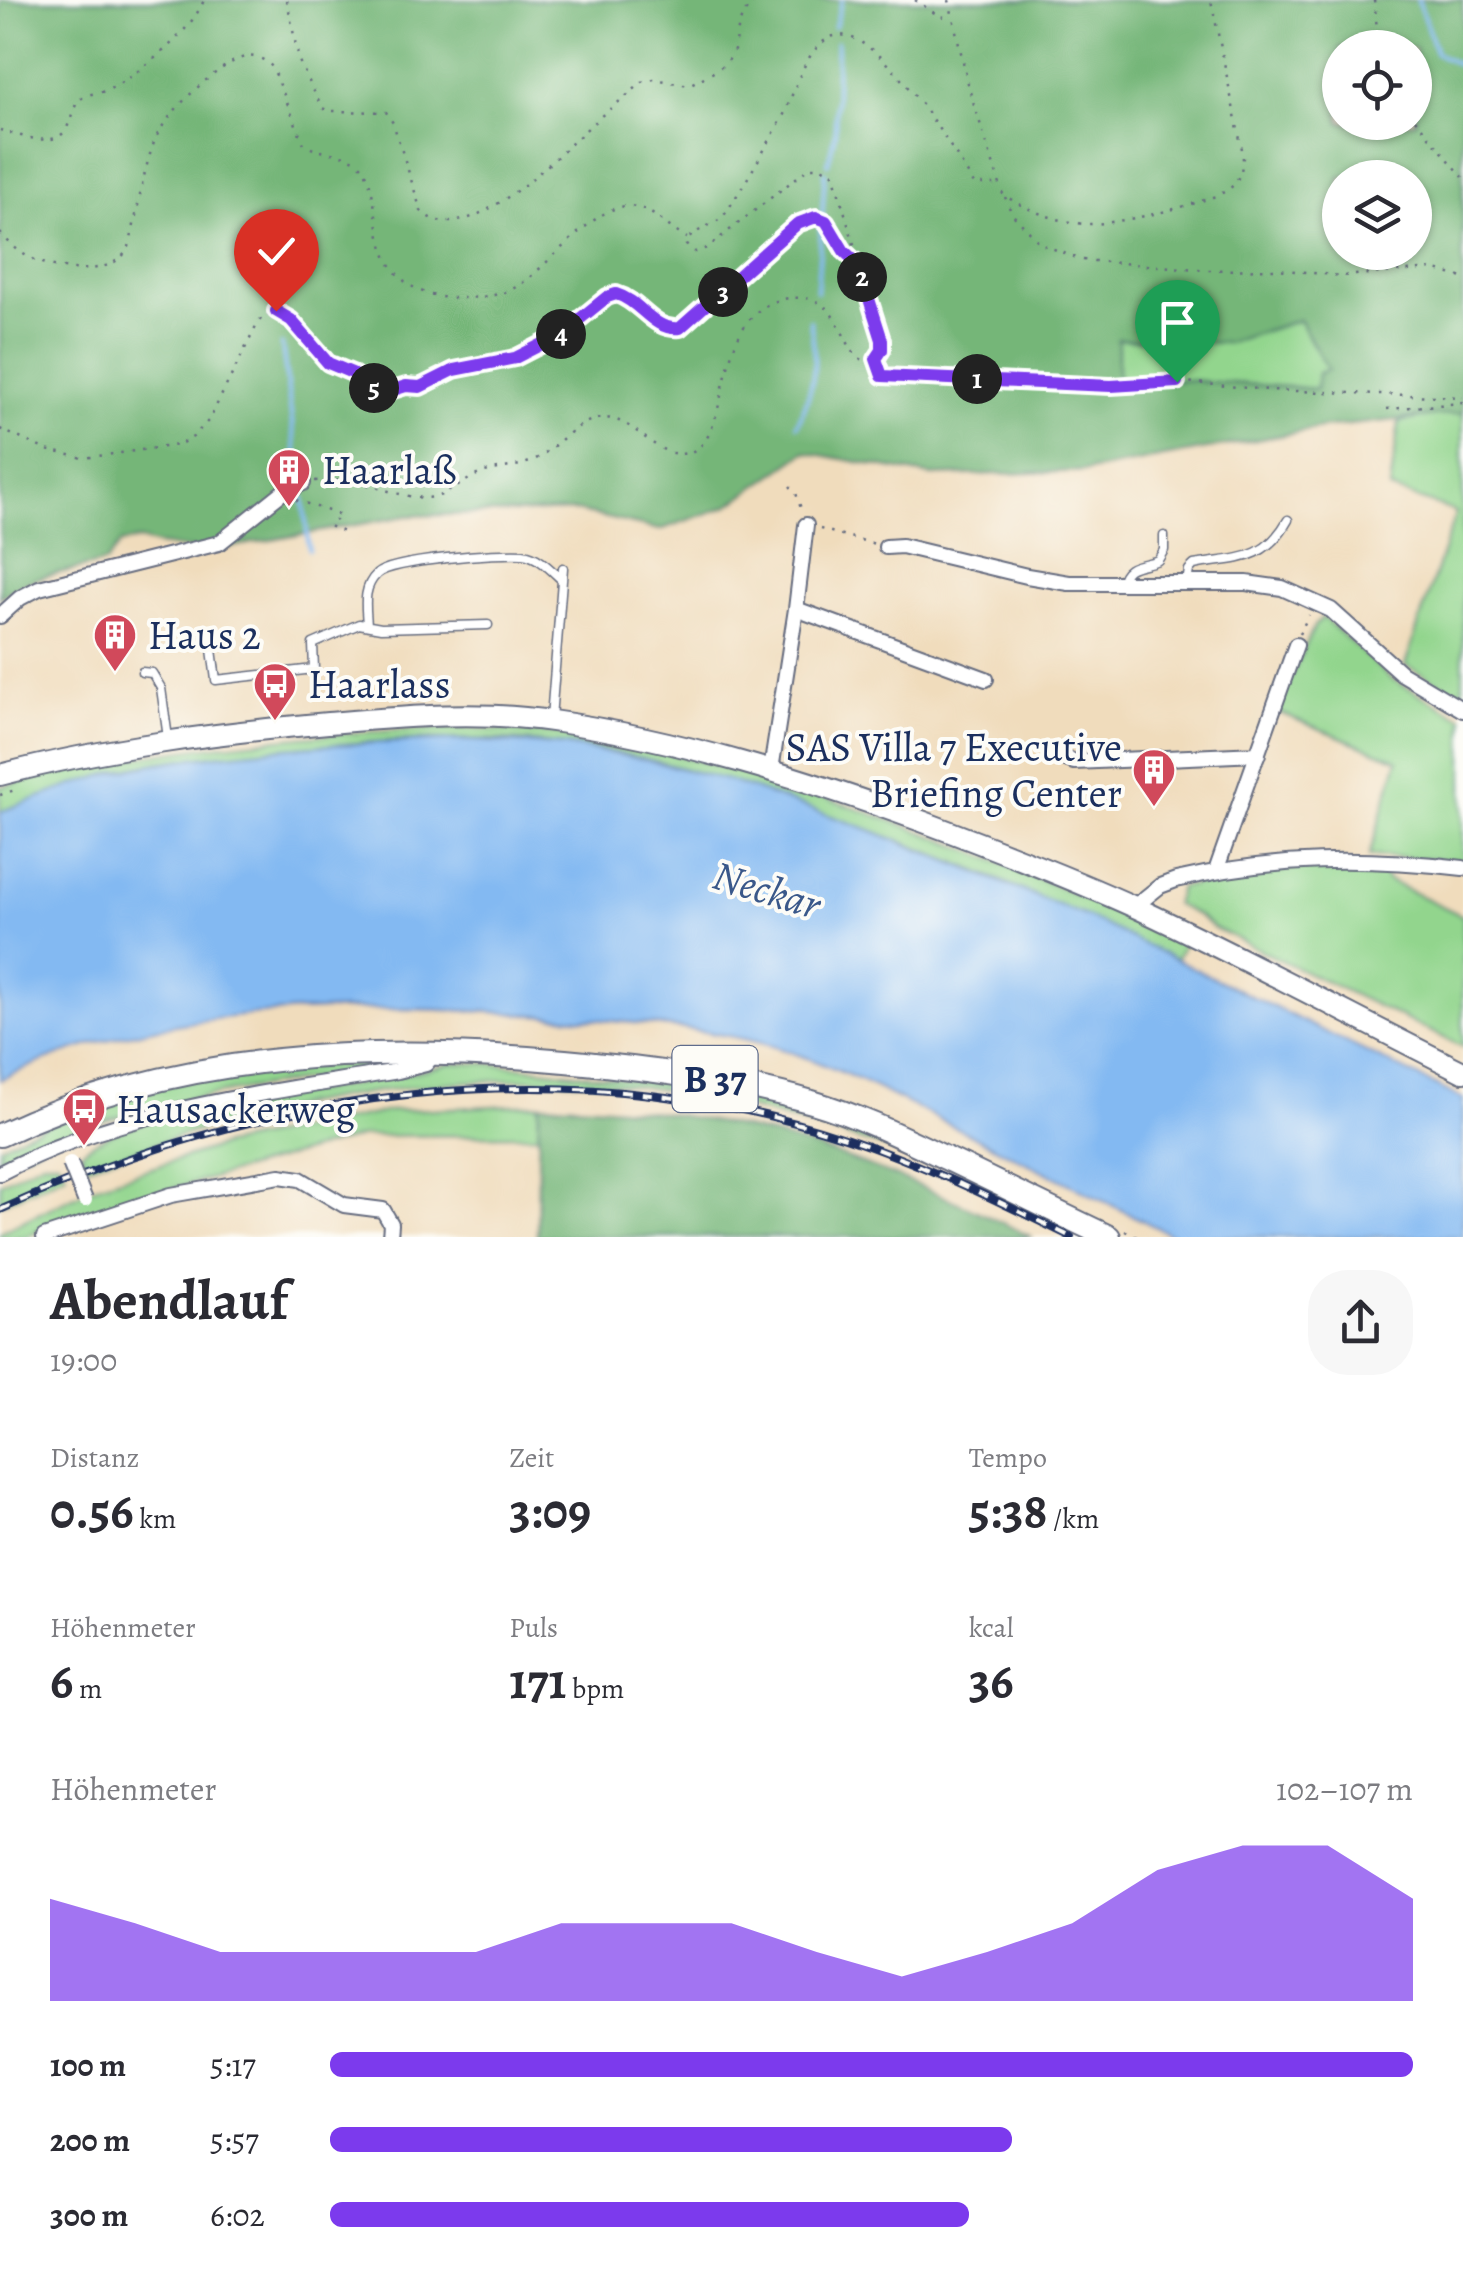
<!DOCTYPE html>
<html lang="de">
<meta charset="utf-8">
<style>
body{margin:0;font-family:Alegreya,serif;background:#f7f7f7;color:#2b2b33;height:100vh;display:flex;flex-direction:column;font-size:38px;white-space:nowrap}
*{box-sizing:border-box;margin:0}
p{font-size:32px;color:#7c7c81}
.icon{flex:none;width:55px;height:55px;fill:none;stroke:currentColor;stroke-width:2;stroke-linecap:round;stroke-linejoin:round}
.map{position:relative;height:1237px;overflow:hidden}
.drawer{display:flex;flex-direction:column;background:#fff;flex:1}
.drawer>*{flex:none}
.buttons{position:absolute;left:1322px;top:30px;display:grid;gap:20px}
.buttons a{display:grid;place-items:center;width:110px;height:110px;border-radius:50%;background:#fff;box-shadow:0 2px 8px #0004;font-size:50px}
.pin{position:absolute;display:grid;place-items:center;width:85px;height:85px;color:#fff;margin:-102px -42px;border-radius:50% 50% 50% 0;rotate:-45deg;box-shadow:0 0 10px #0007}
.pin .icon{rotate:45deg}
.km{position:absolute;width:50px;height:50px;margin:-25px;border-radius:50%;background:#222;color:#fff;font-size:28px;line-height:50px;text-align:center}
.round{display:grid;place-items:center;flex:none;width:105px;height:105px;border-radius:40px;background:#f7f7f7}
.headline{display:flex;align-items:center;justify-content:space-between;height:170px;padding:0 50px}
h1{font-size:55px;font-weight:700;line-height:75px}
.metrics{display:grid;grid-template-columns:repeat(3,1fr);gap:15px;height:170px;padding:10px 50px}
.metrics div{display:grid;align-content:center}
.metrics b{font-size:50px;font-weight:700}
.metrics small{font-size:28px;font-weight:400}
.metrics p{font-size:28px}
.chart{height:280px;padding:20px 50px}
.chart p{display:flex;justify-content:space-between}
.chart svg{width:100%;height:180px;margin-top:10px;fill:#7c3aed;opacity:.7}
ul{padding:0 50px;list-style:none;font-size:32px}
li{display:grid;grid-template-columns:160px 120px 1fr;align-items:center;height:75px}
li i{height:25px;border-radius:12px;background:#7c3aed}
.map>svg:first-child{display:block}
.green{fill:#92d58d;stroke:#568276;stroke-width:2.5}
.forest{fill:#75b678;stroke:#48726b;stroke-width:2.5;fill-rule:evenodd}
.water{fill:#83b9f2;stroke:#4f74a8;stroke-width:2.5}
.lines{fill:none;stroke-linecap:round;stroke-linejoin:round}
.stream{stroke:#83b9f2;stroke-width:4}
.service-casing{stroke:#666c7f;stroke-width:11}
.minor-casing{stroke:#666c7f;stroke-width:18}
.secondary-casing{stroke:#666c7f;stroke-width:24}
.primary-casing{stroke:#666c7f;stroke-width:26}
.path{stroke:#666c7f;stroke-width:2.5;stroke-dasharray:2.5 8;stroke-linecap:butt}
.service{stroke:#fff;stroke-width:8}
.minor{stroke:#fff;stroke-width:14}
.secondary{stroke:#fff;stroke-width:20}
.primary{stroke:#fff;stroke-width:22}
.rail-casing{stroke:#1b2f5e;stroke-width:8}
.rail{stroke:#fdfcf7;stroke-width:4;stroke-dasharray:11;stroke-linecap:butt}
.minor-bridge-casing{stroke:#666c7f;stroke-width:18;stroke-linecap:butt}
.minor-bridge{stroke:#fff;stroke-width:14}
.route-casing{stroke:#fff;stroke-width:20}
.route{stroke:#7c3aed;stroke-width:12}
.labels{text-anchor:middle;stroke-width:8;stroke-linejoin:round;paint-order:stroke}
.shield{fill:#fdfcf7;stroke:#5f6c8c;stroke-width:2.5}
.shield-label{font-size:38px;font-weight:bold;fill:#1b2f5e}
.poi-label{font-size:40px;fill:#1b2f5e;stroke:#fdfcf7;text-anchor:start}
.water-label{font-size:42px;font-style:italic;fill:#3a588a;stroke:#fdfcf7}
</style>
<div class="map">
<svg width="1463" height="1237" viewBox="0 0 1463 1237">
<rect width="100%" height="100%" fill="#fdfcf7"/>
<filter id="ink" filterUnits="userSpaceOnUse"><feTurbulence type="fractalNoise" baseFrequency=".01" numOctaves="2"/><feDisplacementMap in="SourceGraphic" scale="20" xChannelSelector="R" yChannelSelector="G"/><feConvolveMatrix kernelMatrix="1 2 1 2 8 2 1 2 1" color-interpolation-filters="sRGB"/></filter>
<filter id="wash" filterUnits="userSpaceOnUse"><feTurbulence type="fractalNoise" baseFrequency=".0048" numOctaves="4" result="noise"/><feDisplacementMap in="SourceGraphic" scale="40" xChannelSelector="R" yChannelSelector="G"/><feGaussianBlur stdDeviation="2.25" result="paint"/><feColorMatrix in="noise" values="0 0 0 0 0 0 0 0 0 0 0 0 0 0 0 0 0 1.4 0 .05"/><feComposite in="paint" operator="in"/></filter>
<g filter="url(#wash)">
<rect width="100%" height="100%" fill="#f0dcbc"/>
<path class="green" d="M1299,320l29,50 -11,19 -133,-9 -66,2 -1,-43 110,4z
M1452,412l11,1v283l-58,-31 51,-153 -66,-23 9,-67z
M1323,617l67,61 73,40v143l-94,-5 29,-96 -123,-49 40,-86z
M458,728c58,3 117,5 174,17 191,41 376,117 553,198l-10,18c-113,-58 -229,-105 -348,-146 -85,-30 -172,-60 -262,-70 -84,-10 -173,-6 -256,2 -53,5 -106,8 -158,17 -52,10 -101,30 -151,48v-25c149,-40 304,-54 458,-59z
M1303,867l80,3 4,10 76,36v131l-251,-120 -13,-11 -24,-12 5,-17z
M378,1063l4,5c-97,16 -196,26 -290,57 -31,10 -62,26 -92,41v-20c72,-36 153,-62 233,-74 47,-7 97,-6 145,-9z
M452,1063l44,1 242,28 110,32 59,24 -9,3c-63,-17 -127,-39 -191,-53 -157,-34 -321,-17 -475,23 -49,13 -97,30 -146,45l-5,-14c42,-34 108,-37 160,-47 70,-13 141,-24 211,-42z
M539,1104l-1,31 -175,1 -287,80 -51,21h-25v-5l98,-47 126,-40 165,-34z
M43,1161h15l8,13 -66,30v-21z"/>
<path class="forest" d="M0,0h1463v413l-142,15 -233,43 -156,5 -127,-24 -77,54 -68,24 -84,-19 -170,5 -198,35 -51,-6 -18,-5 -18,3 -15,19c-37,11 -74,11 -106,36zM1340,48h75v74h-75zM1340,178h75v74h-75zM1299,320l29,50 -10,3 -2,16 -132,-9 -66,1v-42l109,4z
M539,1104c186,1 328,53 493,133h-495z"/>
<path class="water" d="M458,740l106,5 79,14 88,22 134,47 221,88 377,183v138h-287l-316,-157c-35,-15 -70,-30 -107,-39 -66,-15 -135,-20 -202,-25 -175,-13 -391,-16 -551,64v-268c50,-19 100,-39 153,-48 101,-17 203,-21 305,-24z"/>
<g class="lines">
<path class="stream" d="M1418,0l18,53 27,14
M835,27l7,-27
M828,164l7,-31 2,-91
M817,291l8,-118
M282,345l17,130
M797,425c18,-40 21,-61 13,-104
M303,497l6,53"/>
</g>
</g>
<g filter="url(#ink)">
<g class="lines">
<g class="service-casing">
<path id="service" d="M1187,583l2,-13 5,-5c41,-8 69,-1 94,-45
M1121,584c4,-22 21,-17 37,-24l6,-10v-14
M367,625c-1,-18 -5,-37 10,-51 15,-14 123,-22 146,-20 16,2 28,16 39,26
M210,634l6,46 98,-11 -1,-25 46,-20 22,4 107,-3
M142,672l10,1 9,15 7,50
M551,718l12,-150"/>
</g>
<g class="minor-casing">
<path id="minor" d="M886,547l16,-1 125,30 42,7h177l36,5 49,22 70,63 62,37
M796,609l10,-84
M0,616l20,-18 19,-10 180,-45 64,-51 20,-9
M1053,754l21,8 184,-8
M771,770l25,-161 190,70
M1216,871l80,-226
M1134,907l26,-21 16,-6c100,-23 186,-23 287,-12
M0,1173c123,-65 263,-79 398,-102l28,-7 7,-9
M44,1237l127,-42 109,-19 20,3 44,26 39,5 8,14 -1,13"/>
</g>
<g class="secondary-casing">
<path id="secondary" d="M0,775c107,-28 218,-42 328,-52 74,-6 150,-13 224,-2 127,18 251,57 372,101 72,27 145,55 215,87 109,51 216,109 324,163"/>
</g>
<g class="primary-casing">
<path id="primary" d="M0,1135c175,-84 375,-91 565,-74 83,8 166,18 247,41 48,14 94,37 140,59 52,25 104,51 157,76"/>
</g>
<path class="path" d="M287,0l12,61 23,47 8,3 56,1 7,11 28,88c45,46 145,-65 179,-94 14,-12 29,-22 42,-35l12,-3 35,6c12,-7 33,-15 41,-27 13,-20 -1,-33 26,-58
M915,0l24,16 13,2
M949,0l21,92 33,102c22,16 53,27 81,30 26,2 124,-20 145,-35 11,-9 14,-22 14,-35l-32,-154
M1374,0l5,48
M1415,119l48,58
M0,130c15,4 47,16 61,5 12,-9 8,-30 24,-39 7,-3 16,-3 23,-6 32,-17 82,-56 96,-90
M1005,197l7,17 29,30 41,16 128,10 67,-1 64,7 92,-7 30,9
M0,233c8,8 15,16 25,22 27,16 87,25 104,-8 9,-35 13,-74 26,-107 10,-26 62,-76 90,-83 12,-2 21,3 28,11l31,76c19,13 42,5 59,23 17,32 9,72 31,103 14,19 38,28 61,28 19,0 44,-1 61,-11 30,-17 76,-80 111,-81 24,-1 40,23 60,32
M876,361l4,14 5,2 226,8 74,-3 84,8 194,7
M1387,409l76,-6
M0,429l46,21 38,8 94,-13 15,-8 16,-17 48,-95 5,-8 14,-6 15,9 36,43 26,10 17,13 20,5 16,-6 13,2 35,-17 61,-12 44,-23 52,-40c28,-2 38,37 69,33l117,-104 15,-7 15,4 18,30 12,12
M315,481c15,-1 30,-1 45,2 23,5 52,18 75,14 17,-4 30,-18 47,-24 17,-6 36,-5 52,-13 23,-12 43,-42 71,-42 32,1 51,42 82,35 51,-11 18,-143 102,-155 13,-1 26,0 36,9 15,14 20,36 33,51l9,3 11,-4 4,-9 -1,-13 -48,-162 -12,-6h-11l-103,81 -12,4 -9,-7c2,-13 26,-19 37,-28 20,-30 38,-61 56,-93 15,-25 22,-71 50,-86 43,-24 126,115 145,146h26
M790,486l6,7 6,19
M296,500l44,15 -11,11 19,8
M820,529l55,15
M1299,634l10,-19
M0,795l18,-6
M1125,1231l12,6"/>
<use href="#service" class="service"/>
<use href="#minor" class="minor"/>
<use href="#secondary" class="secondary"/>
<use href="#primary" class="primary"/>
<g class="rail-casing">
<path id="rail" d="M0,1210c263,-120 563,-165 842,-73 79,26 154,63 229,100"/>
</g>
<use href="#rail" class="rail"/>
<g class="minor-bridge-casing">
<path id="minor-bridge" d="M70,1163l15,37"/>
</g>
<use href="#minor-bridge" class="minor-bridge"/>
</g>
</g>
<g class="lines" filter="url(#ink)">
<g class="route-casing">
<path id="route" d="M276,311l15,9 37,43 24,10 18,13 20,5 16,-5 14,1 34,-17 61,-12 45,-23 47,-38 9,-3c25,7 36,37 64,34l117,-104 19,-7 10,4 18,30 14,13 24,76v10l-6,9 6,17 229,10 66,-4"/>
</g>
<use href="#route" class="route"/>
</g>
<defs>
<g id="building-pin" transform="scale(2.25)"><path d="M0 17L-7.5 6A9.5 9.5 0 1 1 7.5 6Z" fill="#d1495b" stroke="#fdfcf7"/><path d="M-4-6H4V6H1V3H-1V6H-4ZM-2.5-4.3h1.7v1.8h-1.7ZM.8-4.3h1.7v1.8H.8ZM-2.5-1h1.7V.8h-1.7ZM.8-1h1.7V.8H.8Z" fill="#fff"/></g>
<g id="bus-pin" transform="scale(2.25)"><path d="M0 17L-7.5 6A9.5 9.5 0 1 1 7.5 6Z" fill="#d1495b" stroke="#fdfcf7"/><path d="M-5-6H5V4H4V6H2V4H-2V6H-4V4H-5ZM-3.5-4V0h7V-4ZM-3.5 1.2v1.5H-2V1.2ZM2 1.2v1.5H3.5V1.2Z" fill="#fff"/></g>
</defs>
<g fill-rule="evenodd">
<use href="#building-pin" x="289" y="470"/>
<use href="#building-pin" x="115" y="635"/>
<use href="#bus-pin" x="275" y="684"/>
<use href="#building-pin" x="1154" y="770"/>
<use href="#bus-pin" x="84" y="1109"/>
</g>
<g class="labels">
<rect class="shield" x="672.5" y="1046" width="85" height="66" rx="8"/>
<g class="shield-label">
<text x="715" y="1092">B 37</text>
</g>
<g class="poi-label">
<text x="322" y="484">Haarlaß</text>
<text x="148" y="649">Haus 2</text>
<text x="308" y="698">Haarlass</text>
<text x="1122" y="761" text-anchor="end">SAS Villa 7 Executive<tspan x="1122" dy="46">Briefing Center</tspan></text>
<text x="116" y="1123">Hausackerweg</text>
</g>
<g class="water-label">
<text transform="translate(767 889) rotate(17)" y="15">Neckar</text>
</g>
</g>
</svg>
<div class="buttons">
<a><svg class="icon" aria-label="locate" viewBox="0 0 24 24"><circle cx="12" cy="12" r="6"/><path d="M12 2v4M12 18v4M2 12h4M18 12h4"/></svg></a>
<a><svg class="icon" aria-label="layers" viewBox="0 0 24 24"><path d="M12 4l9 5-9 5-9-5zM3 14l9 5 9-5"/></svg></a>
</div>
<div class="pin" style="left:1177px;top:382px;background:#1e9e55"><svg class="icon" aria-label="arrive" viewBox="0 0 24 24"><path d="M6 21V4h12l-3 4 3 4H6"/></svg></div>
<div class="pin" style="left:276px;top:311px;background:#d93025"><svg class="icon" aria-label="check" viewBox="0 0 24 24"><path d="M5 12l5 5 9-10"/></svg></div>
<b class="km" style="left:977px;top:379px">1</b>
<b class="km" style="left:862px;top:277px">2</b>
<b class="km" style="left:723px;top:292px">3</b>
<b class="km" style="left:561px;top:334px">4</b>
<b class="km" style="left:374px;top:388px">5</b>
</div>
<section class="drawer">
<div class="headline"><div><h1>Abendlauf</h1><p>19:00</p></div><a class="round"><svg class="icon" aria-label="share" viewBox="0 0 24 24"><path d="M12 15V3M7 8l5-5 5 5M5 13v7h14v-7"/></svg></a></div>
<div class="metrics">
<div><p>Distanz</p><b>0.56<small> km</small></b></div>
<div><p>Zeit</p><b>3:09</b></div>
<div><p>Tempo</p><b>5:38<small> /km</small></b></div>
</div>
<div class="metrics">
<div><p>Höhenmeter</p><b>6<small> m</small></b></div>
<div><p>Puls</p><b>171<small> bpm</small></b></div>
<div><p>kcal</p><b>36</b></div>
</div>
<div class="chart"><p><span>Höhenmeter</span>102–107 m</p>
<svg viewBox="0 0 160 44" preserveAspectRatio="none"><path d="M0 44V19L10 25L20 32L30 32L40 32L50 32L60 25L70 25L80 25L90 32L100 38L110 32L120 25L130 12L140 6L150 6L160 19V44z"/></svg>
</div>
<ul>
<li><b>100 m</b>5:17<i style="width:100%"></i></li>
<li><b>200 m</b>5:57<i style="width:63%"></i></li>
<li><b>300 m</b>6:02<i style="width:59%"></i></li>
</ul>
</section>
